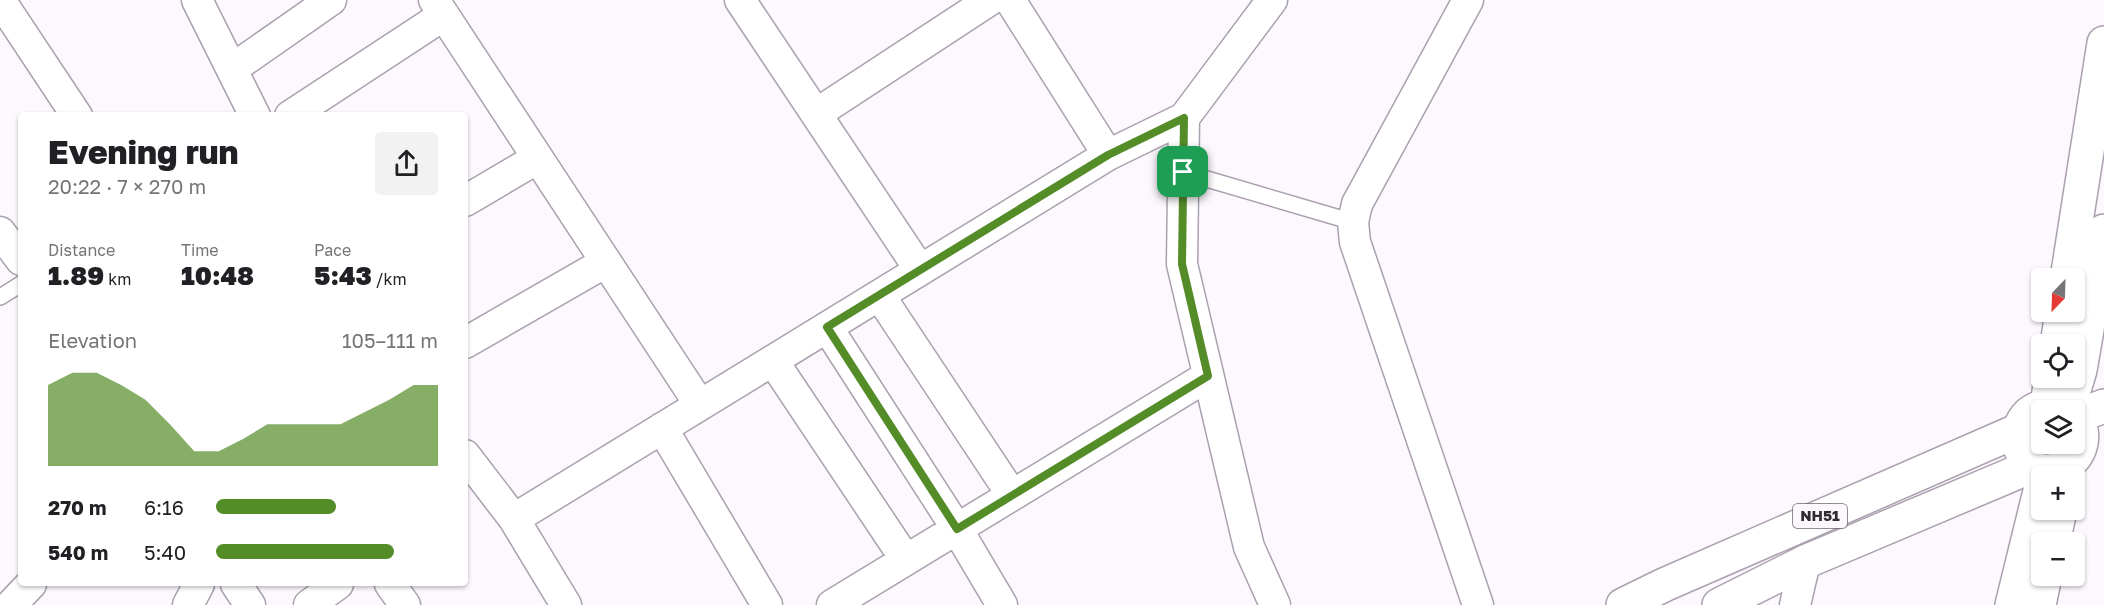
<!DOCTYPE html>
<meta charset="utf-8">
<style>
body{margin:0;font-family:"Golos Text",sans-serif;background:#f2f2f2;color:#202124;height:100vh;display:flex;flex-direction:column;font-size:22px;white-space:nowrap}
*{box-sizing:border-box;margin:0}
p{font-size:20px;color:#757577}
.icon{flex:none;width:33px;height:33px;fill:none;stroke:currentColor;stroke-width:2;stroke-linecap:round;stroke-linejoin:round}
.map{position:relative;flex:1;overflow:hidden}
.panel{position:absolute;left:18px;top:112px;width:450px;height:474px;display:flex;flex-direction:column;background:#fff;border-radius:6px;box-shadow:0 2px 4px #0004}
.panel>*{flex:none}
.needle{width:39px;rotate:203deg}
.tools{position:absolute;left:2031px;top:268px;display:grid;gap:12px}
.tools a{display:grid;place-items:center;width:54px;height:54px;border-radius:6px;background:#fff;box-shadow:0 2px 4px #0004;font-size:30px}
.pin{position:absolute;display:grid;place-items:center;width:51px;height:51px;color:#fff;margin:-26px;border-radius:12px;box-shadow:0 3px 9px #0006}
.round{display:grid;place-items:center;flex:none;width:63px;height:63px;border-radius:6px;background:#f2f2f2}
.head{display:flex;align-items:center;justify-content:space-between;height:102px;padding:0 30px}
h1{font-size:33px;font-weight:800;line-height:45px}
.figures{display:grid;grid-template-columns:repeat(3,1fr);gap:9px;height:102px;padding:6px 30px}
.figures div{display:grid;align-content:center}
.figures b{font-size:26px;font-weight:800}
.figures small{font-size:16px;font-weight:400}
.figures p{font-size:16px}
.chart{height:168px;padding:12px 30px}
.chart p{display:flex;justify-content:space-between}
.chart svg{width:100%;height:108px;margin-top:6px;fill:#548c28;opacity:.7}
ul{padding:0 30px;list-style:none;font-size:20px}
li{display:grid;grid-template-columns:96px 72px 1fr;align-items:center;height:45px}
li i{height:15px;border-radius:8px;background:#548c28}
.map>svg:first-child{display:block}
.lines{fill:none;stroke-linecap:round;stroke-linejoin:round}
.lane-casing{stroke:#aaa0af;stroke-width:18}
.street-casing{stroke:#aaa0af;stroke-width:33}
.secondary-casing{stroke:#aaa0af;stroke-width:36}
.highway-casing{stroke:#aaa0af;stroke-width:36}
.lane{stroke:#fff;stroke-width:15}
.street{stroke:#fff;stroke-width:30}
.secondary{stroke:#fff;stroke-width:33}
.highway{stroke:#fff;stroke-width:33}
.route-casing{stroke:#fff;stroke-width:12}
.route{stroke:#548c28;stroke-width:8}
.labels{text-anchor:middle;stroke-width:6;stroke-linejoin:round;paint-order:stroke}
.shield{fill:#fcf8fe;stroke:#6c686e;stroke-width:1.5}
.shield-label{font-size:15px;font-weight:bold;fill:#2f2b31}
</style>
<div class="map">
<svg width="2104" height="605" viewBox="0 0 2104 605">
<rect width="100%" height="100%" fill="#fcf8fe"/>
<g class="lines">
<g class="lane-casing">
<path id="lane" d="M1183,172l170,50
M0,297l21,-13"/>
</g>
<g class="street-casing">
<path id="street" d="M0,0l77,116
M197,0l58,116
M434,0l266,405
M740,0l180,270
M1010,0l98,155
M1272,0l-88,118 -2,146 67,283 26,58
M1468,0l-111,204 -4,18 2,20 123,363
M232,69l99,-69
M816,114l174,-114
M290,116l154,-101
M465,201l73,-43
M0,232l21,28
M880,296l132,199
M827,327l130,202 45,76
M465,343l141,-81
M773,361l133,199
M662,428l105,177
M465,455l49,64
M236,584l14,21
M390,584l15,21
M11,605l20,-21
M188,605l11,-21
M309,605l29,-21
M566,605l-52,-86 594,-364 76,-37
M832,605l376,-229
M1795,605l10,-43"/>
</g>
<g class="secondary-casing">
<path id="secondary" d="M2067,279l37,-236
M2057,345l5,-33
M2047,405l4,-27
M2068,410l12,-40 24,-139
M2053,543l7,-33
M2012,605l30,-122
M2039,605l6,-29"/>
</g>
<g class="highway-casing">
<path id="highway" d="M2069,411c-19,-10 -41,-5 -49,17 -3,7 -2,15 1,22 16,47 83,6 53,-34
M2075,417l29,-11
M1623,605l43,-21 353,-154
M1719,605l86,-43 227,-96"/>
</g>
<use href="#lane" class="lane"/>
<use href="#street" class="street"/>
<use href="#secondary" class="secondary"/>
<use href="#highway" class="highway"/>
</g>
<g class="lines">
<g class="route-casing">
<path id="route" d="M1184,118l-2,146 26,112 -251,153 -130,-202 281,-172z"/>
</g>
<use href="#route" class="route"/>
</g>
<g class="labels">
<rect class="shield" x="1793" y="504" width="54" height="24" rx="4.5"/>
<g class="shield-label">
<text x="1820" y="521">NH51</text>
</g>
</g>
</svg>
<div class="tools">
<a><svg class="needle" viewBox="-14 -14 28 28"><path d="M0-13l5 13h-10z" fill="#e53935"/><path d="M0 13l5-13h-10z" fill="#757577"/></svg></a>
<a><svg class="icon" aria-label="locate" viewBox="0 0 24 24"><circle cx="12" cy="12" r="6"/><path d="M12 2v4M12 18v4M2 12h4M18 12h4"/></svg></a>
<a><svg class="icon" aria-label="layers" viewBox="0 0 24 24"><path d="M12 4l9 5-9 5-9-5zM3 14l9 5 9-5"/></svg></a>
<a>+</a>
<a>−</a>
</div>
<div class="pin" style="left:1183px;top:172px;background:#1e9e55"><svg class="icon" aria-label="arrive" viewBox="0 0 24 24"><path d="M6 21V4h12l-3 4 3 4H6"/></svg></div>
<section class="panel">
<div class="head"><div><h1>Evening run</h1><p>20:22 · 7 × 270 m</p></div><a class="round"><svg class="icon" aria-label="share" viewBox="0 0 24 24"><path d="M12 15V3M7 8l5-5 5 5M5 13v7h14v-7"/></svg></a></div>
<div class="figures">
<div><p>Distance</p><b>1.89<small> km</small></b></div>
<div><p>Time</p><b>10:48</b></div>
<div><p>Pace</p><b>5:43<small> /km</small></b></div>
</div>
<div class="chart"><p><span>Elevation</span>105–111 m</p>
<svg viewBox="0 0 160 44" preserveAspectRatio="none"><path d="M0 44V11L10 6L20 6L30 11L40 17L50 27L60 38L70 38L80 33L90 27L100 27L110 27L120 27L130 22L140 17L150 11L160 11V44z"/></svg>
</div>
<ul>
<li><b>270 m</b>6:16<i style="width:54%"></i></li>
<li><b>540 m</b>5:40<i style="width:80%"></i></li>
</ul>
</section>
</div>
